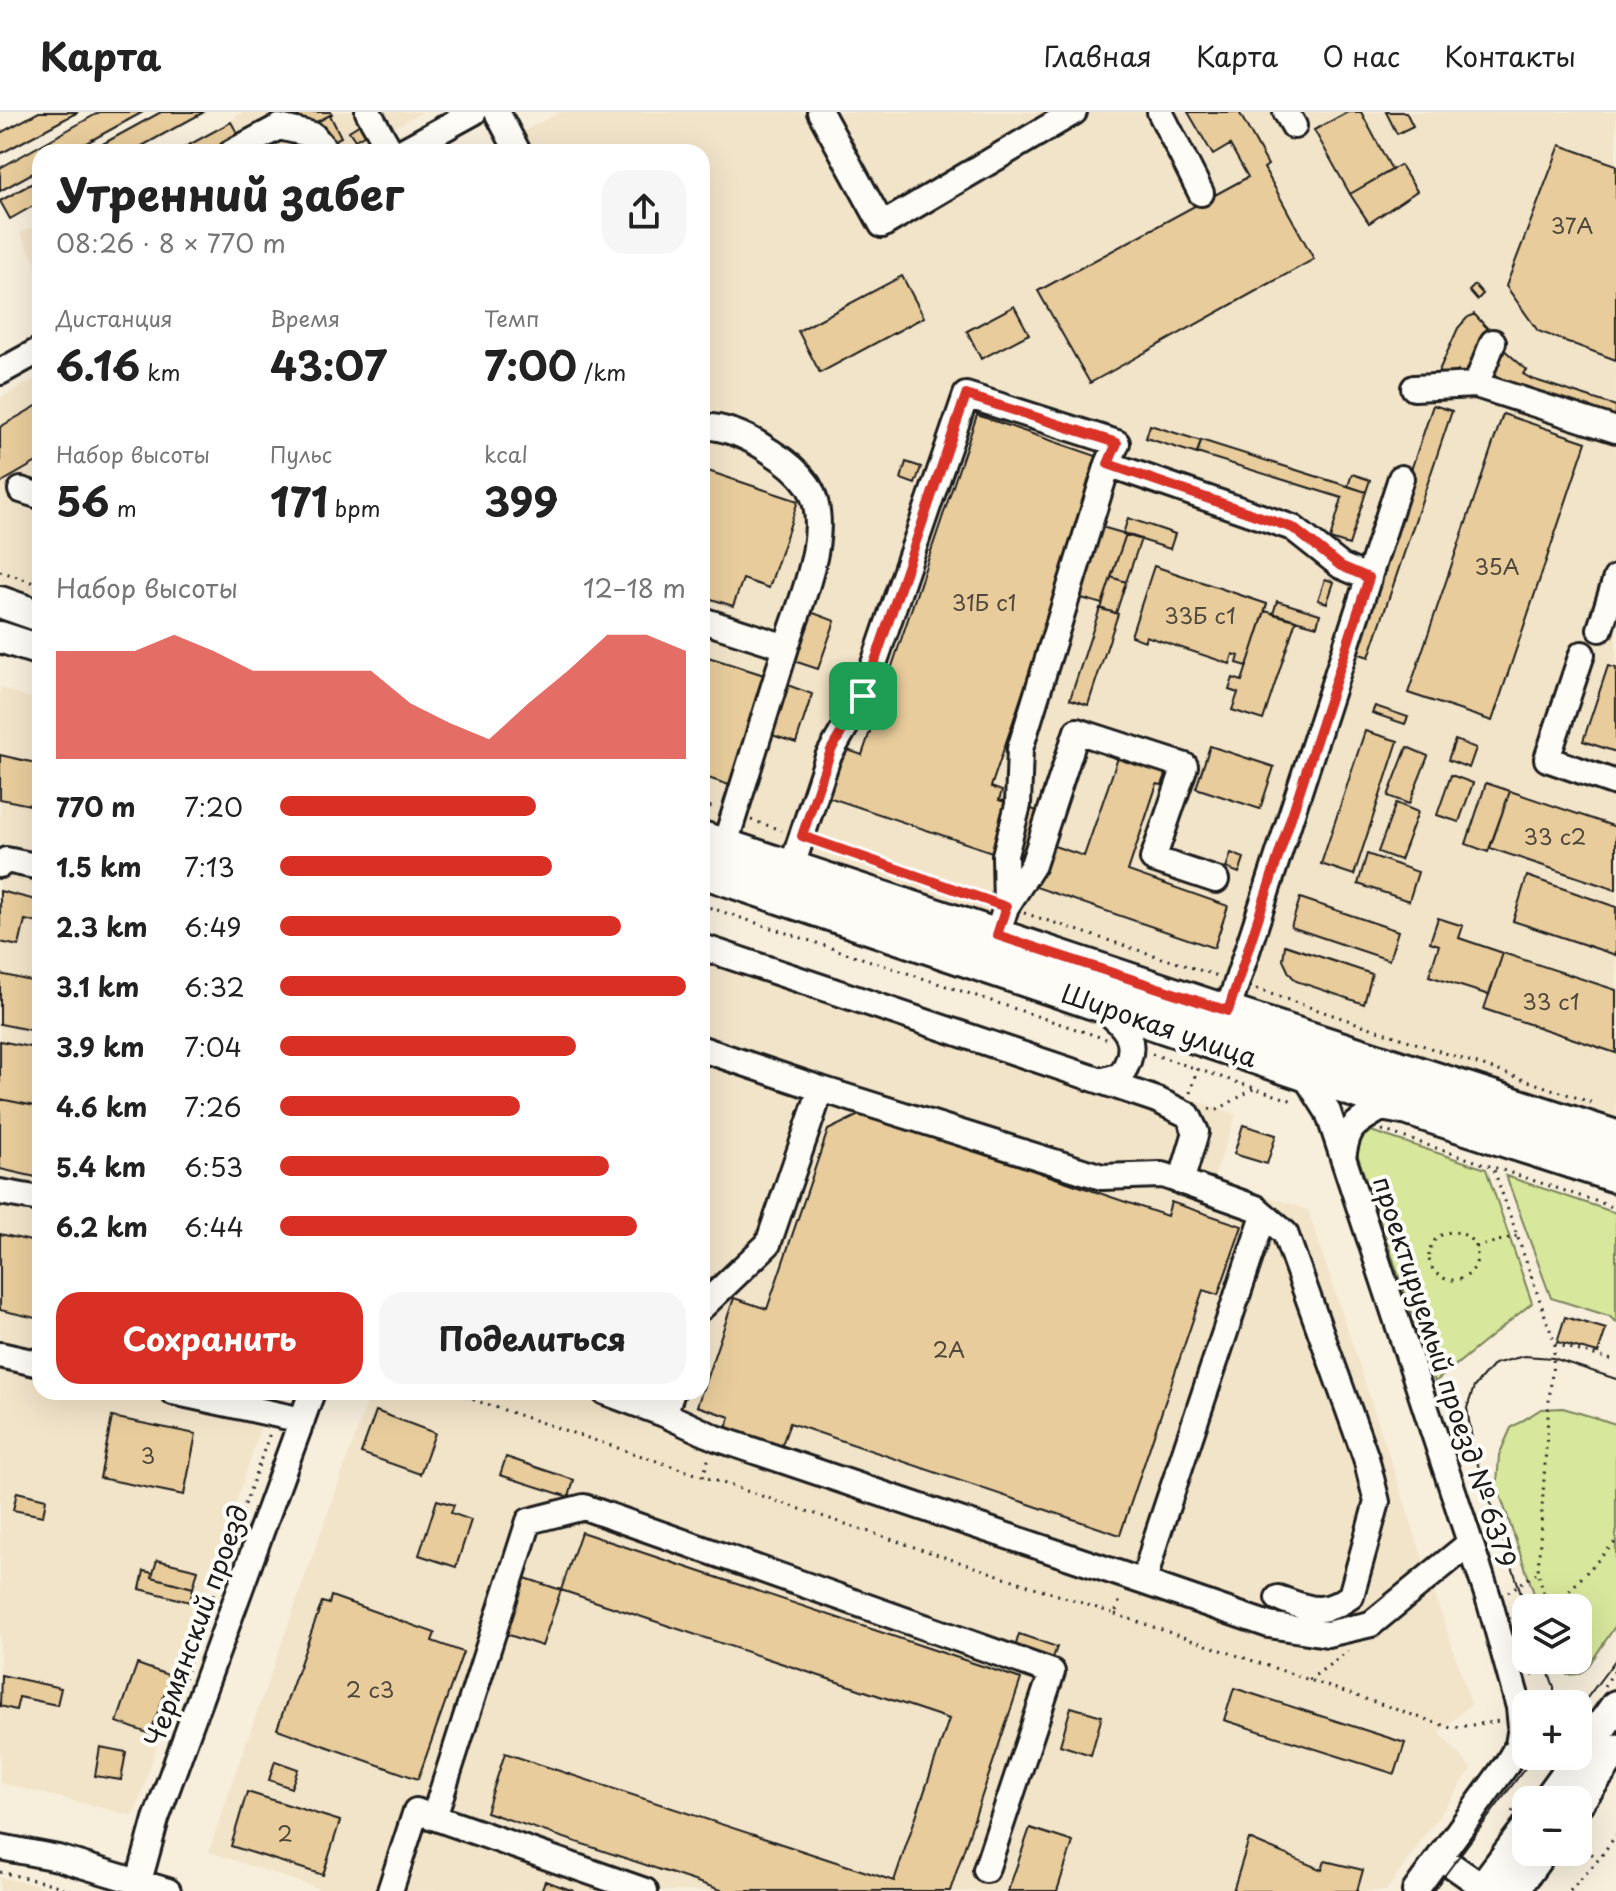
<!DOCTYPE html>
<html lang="ru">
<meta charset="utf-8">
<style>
body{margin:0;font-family:"Playpen Sans",sans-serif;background:#f6f6f6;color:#222;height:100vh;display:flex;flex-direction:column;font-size:30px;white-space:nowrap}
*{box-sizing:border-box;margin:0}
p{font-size:26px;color:#767676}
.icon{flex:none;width:44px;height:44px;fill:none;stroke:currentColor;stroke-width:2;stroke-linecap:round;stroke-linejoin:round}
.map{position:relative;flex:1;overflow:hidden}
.details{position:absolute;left:32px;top:32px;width:678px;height:1256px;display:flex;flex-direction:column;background:#fff;border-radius:24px;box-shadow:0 8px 32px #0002}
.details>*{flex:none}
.tools{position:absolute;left:1512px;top:1482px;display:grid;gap:16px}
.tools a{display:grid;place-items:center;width:80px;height:80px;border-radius:16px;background:#fff;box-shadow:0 8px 32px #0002;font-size:40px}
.pin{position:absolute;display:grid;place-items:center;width:68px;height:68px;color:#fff;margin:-34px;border-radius:16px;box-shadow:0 4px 12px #0006}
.round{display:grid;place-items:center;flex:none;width:84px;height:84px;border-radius:24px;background:#f6f6f6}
.overview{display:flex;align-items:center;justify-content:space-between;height:136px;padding:0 24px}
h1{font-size:44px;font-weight:700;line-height:60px}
.metrics{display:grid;grid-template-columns:repeat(3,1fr);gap:12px;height:136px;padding:8px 24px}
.metrics div{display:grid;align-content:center}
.metrics b{font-size:40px;font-weight:700}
.metrics small{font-size:22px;font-weight:400}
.metrics p{font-size:22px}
.chart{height:224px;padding:16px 24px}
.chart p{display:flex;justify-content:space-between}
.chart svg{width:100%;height:144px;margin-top:8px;fill:#d93025;opacity:.7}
.cta{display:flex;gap:16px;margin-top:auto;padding:16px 24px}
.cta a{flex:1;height:92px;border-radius:24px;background:#d93025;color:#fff;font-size:32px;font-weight:700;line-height:92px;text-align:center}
.cta a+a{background:#f6f6f6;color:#222}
ul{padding:0 24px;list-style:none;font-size:26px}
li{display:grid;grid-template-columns:128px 96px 1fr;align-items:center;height:60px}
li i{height:20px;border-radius:10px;background:#d93025}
header{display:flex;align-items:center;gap:48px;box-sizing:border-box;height:112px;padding:0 40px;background:#fff;border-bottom:2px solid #e0e0e0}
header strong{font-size:38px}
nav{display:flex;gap:44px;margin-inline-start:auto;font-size:28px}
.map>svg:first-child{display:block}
.built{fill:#f2e4c9}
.green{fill:#d7e79b;stroke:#7a825c;stroke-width:2}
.building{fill:#e8cc9c;stroke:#1c1c1c;stroke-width:2}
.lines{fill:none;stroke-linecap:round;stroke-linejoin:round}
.minor-casing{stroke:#1c1c1c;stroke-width:30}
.major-casing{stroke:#1c1c1c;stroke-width:36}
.path{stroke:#1c1c1c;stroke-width:3;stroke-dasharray:2 6;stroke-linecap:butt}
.minor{stroke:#fdfcf7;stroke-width:24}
.major{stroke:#fdfcf7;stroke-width:30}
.tram{stroke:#1c1c1c;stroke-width:2}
.route-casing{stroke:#fff;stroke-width:16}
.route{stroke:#d93025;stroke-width:10}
.labels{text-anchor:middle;stroke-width:8;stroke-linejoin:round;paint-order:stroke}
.number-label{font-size:22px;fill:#4f483c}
.street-label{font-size:26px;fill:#1c1c1c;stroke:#fdfcf7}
</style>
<header>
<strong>Карта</strong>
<nav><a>Главная</a><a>Карта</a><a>О нас</a><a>Контакты</a></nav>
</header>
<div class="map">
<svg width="1616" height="1779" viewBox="0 0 1616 1779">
<rect width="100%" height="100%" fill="#f7eedc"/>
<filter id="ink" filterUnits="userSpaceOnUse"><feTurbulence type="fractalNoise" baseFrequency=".0125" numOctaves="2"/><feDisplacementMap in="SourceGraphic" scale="16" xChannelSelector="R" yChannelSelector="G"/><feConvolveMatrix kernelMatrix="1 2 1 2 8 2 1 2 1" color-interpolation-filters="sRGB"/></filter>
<g filter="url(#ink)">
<path class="built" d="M243,0h180l-75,40h-175l63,-34 -1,-2z
M561,0h1055v1011l-415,-139 -499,-165v-667h-219z
M40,111v49l-20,-39z
M40,265v224l-40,-13v-190z
M0,575l40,15v690h232l-138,424 -134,-33z
M702,827l534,175 -22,64 94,32 163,494 -32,28 33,37 -86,122h-1066l-3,-3 -108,-36 25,-75 137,-385h331z
M0,1765l41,9 16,5h-57z"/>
<path class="green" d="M1371,1019l115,38 46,134 -97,79 -78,-228 2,-15z
M1506,1064l110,37v109l-7,-6 -58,-18z
M1563,1296l53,16v201l-29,43 -8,6 -12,1 -11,-15h22v-52h-39l-42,-122 2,-31 12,-27 30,-19z"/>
<path class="building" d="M39,0h39l-78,42v-21z
M100,0h43l-73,40h-30v17l-40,22v-23z
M161,0h43l-73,40h-43z
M296,0h35l1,2 -27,14z
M1188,0h51l29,53 -4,3 50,91 -224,124 -52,-92 210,-114 -18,-32 -17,10z
M1348,0h13l31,58 -42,24 -36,-64z
M1386,0h20l7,14 -16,8z
M330,3l11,22 -15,8 -11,-22z
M231,10l8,14 -30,16h-33z
M362,11l5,10 -12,7 -6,-9z
M1560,33l56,20v195l-78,-29 -32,-45z
M1400,53l17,26 -48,32 -19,-29z
M40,67v23l-30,17 -10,-18z
M902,164l22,41 -104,56 -22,-42z
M1475,173l8,9 -6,6 -8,-9z
M1014,194l15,28 -48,25 -14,-28z
M1474,202l17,18 -20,45 -13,-6 -5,11 -16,-7 21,-47 9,-10z
M1502,236l25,22 -4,4 9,5 84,27v17l-117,-42 -12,-12z
M40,292v56l-40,23v-56z
M1433,293l19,6 -83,246 -19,-6z
M1503,302l83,28 -94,279 -84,-28z
M977,303l125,43 -111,329 11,4 -3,9 9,3 -16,49 -167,-56 17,-48 20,7z
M1150,313l51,16 -4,13 -51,-16z
M1201,328l165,52 -17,53 -19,-6 12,-41 -145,-45z
M906,350l15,5 -6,17 -14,-5z
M702,357l96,32 -29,87 -26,-9 -10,27 -31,-10z
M1352,362l18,6 -4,12 -18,-6z
M1128,406l47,16 -5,15 -47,-15z
M1098,414l28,8 -24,70 -27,-8z
M1126,422l15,5 -15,43 -15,-5z
M1154,454l113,38 -20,62 -10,-3 2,-7 -6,-2 -3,10 -84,-28 -1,5 -14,-5z
M1111,465l15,5 -10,31 -15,-4z
M1325,467l9,3 -7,21 -9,-3z
M1277,489l43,13 -3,12 -44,-12z
M1100,496l18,6 -30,91 -18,-6z
M808,499l27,10 -17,48 -27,-9z
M1265,499l31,9 -33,100 -31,-10 6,-17 -9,-3 4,-12 9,3z
M702,543l62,20 -35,110 -27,-9z
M1608,554l8,2v84l-33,-11z
M782,571l30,11 -16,49 -30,-10z
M1375,594l33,11 -3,7 -33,-11z
M1365,619l33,10 -44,134 -33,-11z
M1455,628l21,8 -7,20 -21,-8z
M1210,634l64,21 -14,42 -64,-21z
M1407,635l21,9 -19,48 -21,-8z
M0,643l40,9v43l-40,-8z
M1119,643l48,17 -5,13 -5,-1 -29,87 100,35 -14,42 -181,-62 15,-42 36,12z
M1451,663l22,8 -14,39 -22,-7z
M1486,671l24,8 -22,61 -22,-8z
M1510,679l106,36v63l-126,-42z
M1396,691l22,9 -18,48 -22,-8z
M1029,696l8,3 -17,50 -8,-3z
M1231,741l13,5 -5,15 -13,-5z
M1367,742l51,18 -9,29 -51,-17z
M1527,764l89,31v48l-103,-34z
M0,779l40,10 -1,22 -14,-3 -6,26 -19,-4z
M1300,786l98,33 -9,29 -98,-33z
M1438,806l25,8 -4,12 44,15 -14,42 -60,-19 10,-31 -9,-3z
M1285,833l87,29 -8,30 -68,-23 -7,-8 -6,-13z
M1503,841l113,37v63l-132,-44z
M0,862l40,9v49l-40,-8z
M0,929l40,8v58l-40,-8z
M0,987l40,8v71l-40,-9z
M863,1001l304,103 4,-14 71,24 -24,69 -15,-5 -83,245 -330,-112 -10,27 -55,-19 5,-14 -33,-11 37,-108 33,11 61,-179z
M1243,1013l33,10 -9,29 -33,-10z
M0,1122l40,9v76l-40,-9z
M1565,1205l41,12 -8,24 -41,-11z
M376,1299l59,22 -15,41 -59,-21z
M112,1305l84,17 -12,61 -84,-17z
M506,1345l68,23 -5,17 -69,-22z
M17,1380l29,7 -3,17 -30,-6z
M437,1388l17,5 -3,8 20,7 -15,47 -37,-12z
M581,1420l440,147 -71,212h-226l-238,-79 19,-59 389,128 55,-162 -388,-129z
M157,1448l41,10 -5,18 -41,-11z
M144,1459l9,2 -1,4 41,11 -3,14 -50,-13z
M525,1466l36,12 -19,56 -36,-12z
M331,1484l104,37 -3,8 31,11 -45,127 -141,-50 45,-127 7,2z
M1019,1522l38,13 -6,16 -37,-12z
M137,1552l34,12 -21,58 -33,-12z
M1,1563l60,13 -4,17 -38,-8 -3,13 -16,-4z
M1234,1576l171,55 -10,31 -171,-54z
M1071,1595l31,9 -11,39 -31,-10z
M100,1635l26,5 -5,28 -26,-4z
M275,1649l23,8 -7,19 -22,-8z
M247,1680l93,29 -17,54 -92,-29z
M1030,1716l43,14 -16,49h-49z
M1249,1727l73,31 3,-9 38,9 -6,21h-124z
M545,1769l29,10h-33z"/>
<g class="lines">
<g class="minor-casing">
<path id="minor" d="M368,0l23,40
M497,0l21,40
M820,0l62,113 192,-113
M1160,0l41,81
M1286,0l8,14
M232,40l47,-25 34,8 14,17
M401,40l73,-40
M0,260l40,-22
M1476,273l17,-43
M1414,276l62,-3 140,45
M702,314c25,1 49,12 69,26 13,8 28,20 37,33 27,42 -8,118 -22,162
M21,378l19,6
M702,508l84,27 -61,197
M1600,517l16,-51
M1582,542l-35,105 69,24
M702,742l914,303
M0,753l6,-5 34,7
M792,754l36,-109 35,-61 103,-301 151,48 -9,21 185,64 48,38 28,12
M1006,795l27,-42 44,-134 108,35 -32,93 63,21
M997,823l9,-28 -1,-52 13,-50 2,-56 88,-285
M702,835l399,134 56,19 31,15 8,17 -15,50
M1222,916l179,-550
M702,937l119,40
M1304,962l24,38 162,491 29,104 2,20 -3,18 -11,19 -92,127
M1101,969l20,-6c20,-32 7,-47 -20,-68
M1343,1046c5,-34 11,-33 38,-50l22,4
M0,1080l40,7
M1264,1103l-109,327 -11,40 125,43 58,9 44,-10 99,-81
M702,1195l66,-63 53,-155 281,88 59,-2 5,1 90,32 29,25 81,225 11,44 -26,94c-30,21 -41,13 -73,2
M0,1243l40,9
M173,1280l129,28
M605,1280l59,22 8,-22
M664,1302l52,24 428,144
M434,1705l95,-296 55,-14 468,165 -66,198
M0,1735l58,11 110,33
M1440,1745l43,30
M139,1769l17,-62 156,-427
M390,1779l26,-80 229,80"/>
</g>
<g class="major-casing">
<path id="major" d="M0,490l40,14
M0,525l40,13
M702,725l526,174 388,125
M702,760l727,245 187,60
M1548,1688l68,-94
M1578,1690l38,-52
M1480,1779l46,-61
M1513,1779l28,-39"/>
</g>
<path class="path" d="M0,459l40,14
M702,692l15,5
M751,708l31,10
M820,731l166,57
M702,793l404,134
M1024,801l194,63
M1256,877l337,114
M1152,942l144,48
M1190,981l7,-24
M1209,997l8,1 38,-22
M1382,1018l111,37
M1429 1144a24 24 0 1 1 48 0a24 24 0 1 1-48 0Z
M1476,1135l41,-11
M1555,1232l61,17
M459,1280l9,6 647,216 6,-18
M703,1365l6,-20
M1508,1480l30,-20
M1548,1496l-10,-36 11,-171 6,-57 -62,-177 123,41
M1553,1496l63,-67
M1115,1502l336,114 49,-7
M1532,1564l4,-16
M1309,1568l39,-29
M1604,1574l12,-17
M176,1589l94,-268
M1512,1700l12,-17
M1578,1733l20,13
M0,1760l52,12 21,7
M1570,1779l29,-32 17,-24"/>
<use href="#minor" class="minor"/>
<use href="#major" class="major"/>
<path class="tram" d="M1526,1496l-52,-155 -7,-45 7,-21 20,-23 30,-8 29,2 63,21
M1544,1548l10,27v17
M1578,1598l38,-51
M1433,1779l101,-135"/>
</g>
</g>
<g class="lines" filter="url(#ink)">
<g class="route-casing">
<path id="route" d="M966,283l151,48 -9,21 185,64 48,38 28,12 -141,433 -231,-76 9,-28 -204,-71 29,-86 32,-54z"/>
</g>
<use href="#route" class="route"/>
</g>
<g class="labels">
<g class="number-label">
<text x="1572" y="122">37А</text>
<text x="1497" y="463">35А</text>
<text x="984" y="499">31Б c1</text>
<text x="1200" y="512">33Б с1</text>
<text x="1555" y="733">33 с2</text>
<text x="1551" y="898">33 с1</text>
<text x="949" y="1246">2А</text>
<text x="148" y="1352">3</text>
<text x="370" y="1586">2 с3</text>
<text x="285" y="1730">2</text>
</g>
<g class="street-label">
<text transform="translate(1159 914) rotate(19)" y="9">Широкая улица</text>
<text transform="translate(1444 1260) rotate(72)" y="9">проектируемый проезд № 6379</text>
<text transform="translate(197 1514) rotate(-70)" y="9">Чермянский проезд</text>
</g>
</g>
</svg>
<div class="tools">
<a><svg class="icon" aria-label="layers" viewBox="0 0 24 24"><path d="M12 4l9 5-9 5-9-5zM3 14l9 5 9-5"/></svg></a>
<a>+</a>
<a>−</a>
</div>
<div class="pin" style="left:863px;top:584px;background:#1e9e55"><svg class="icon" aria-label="arrive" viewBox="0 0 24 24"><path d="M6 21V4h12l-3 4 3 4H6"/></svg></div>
<section class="details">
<div class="overview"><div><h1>Утренний забег</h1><p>08:26 · 8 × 770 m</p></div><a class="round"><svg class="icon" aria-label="share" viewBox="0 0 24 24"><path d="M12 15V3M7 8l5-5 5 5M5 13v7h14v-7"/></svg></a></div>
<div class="metrics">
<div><p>Дистанция</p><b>6.16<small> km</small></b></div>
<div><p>Время</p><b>43:07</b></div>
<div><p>Темп</p><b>7:00<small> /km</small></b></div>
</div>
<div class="metrics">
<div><p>Набор высоты</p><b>56<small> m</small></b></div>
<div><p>Пульс</p><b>171<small> bpm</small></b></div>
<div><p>kcal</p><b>399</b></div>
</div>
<div class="chart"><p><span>Набор высоты</span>12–18 m</p>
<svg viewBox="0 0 160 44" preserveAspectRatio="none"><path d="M0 44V11L10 11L20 11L30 6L40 11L50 17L60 17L70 17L80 17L90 27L100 33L110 38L120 27L130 17L140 6L150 6L160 11V44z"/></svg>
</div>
<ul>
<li><b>770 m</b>7:20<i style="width:63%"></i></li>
<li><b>1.5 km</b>7:13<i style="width:67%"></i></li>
<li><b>2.3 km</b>6:49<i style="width:84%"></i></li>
<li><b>3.1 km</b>6:32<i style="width:100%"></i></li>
<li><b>3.9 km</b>7:04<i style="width:73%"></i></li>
<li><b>4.6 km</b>7:26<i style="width:59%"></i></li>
<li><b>5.4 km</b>6:53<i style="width:81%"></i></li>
<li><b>6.2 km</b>6:44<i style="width:88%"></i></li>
</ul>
<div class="cta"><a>Сохранить</a><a>Поделиться</a></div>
</section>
</div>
